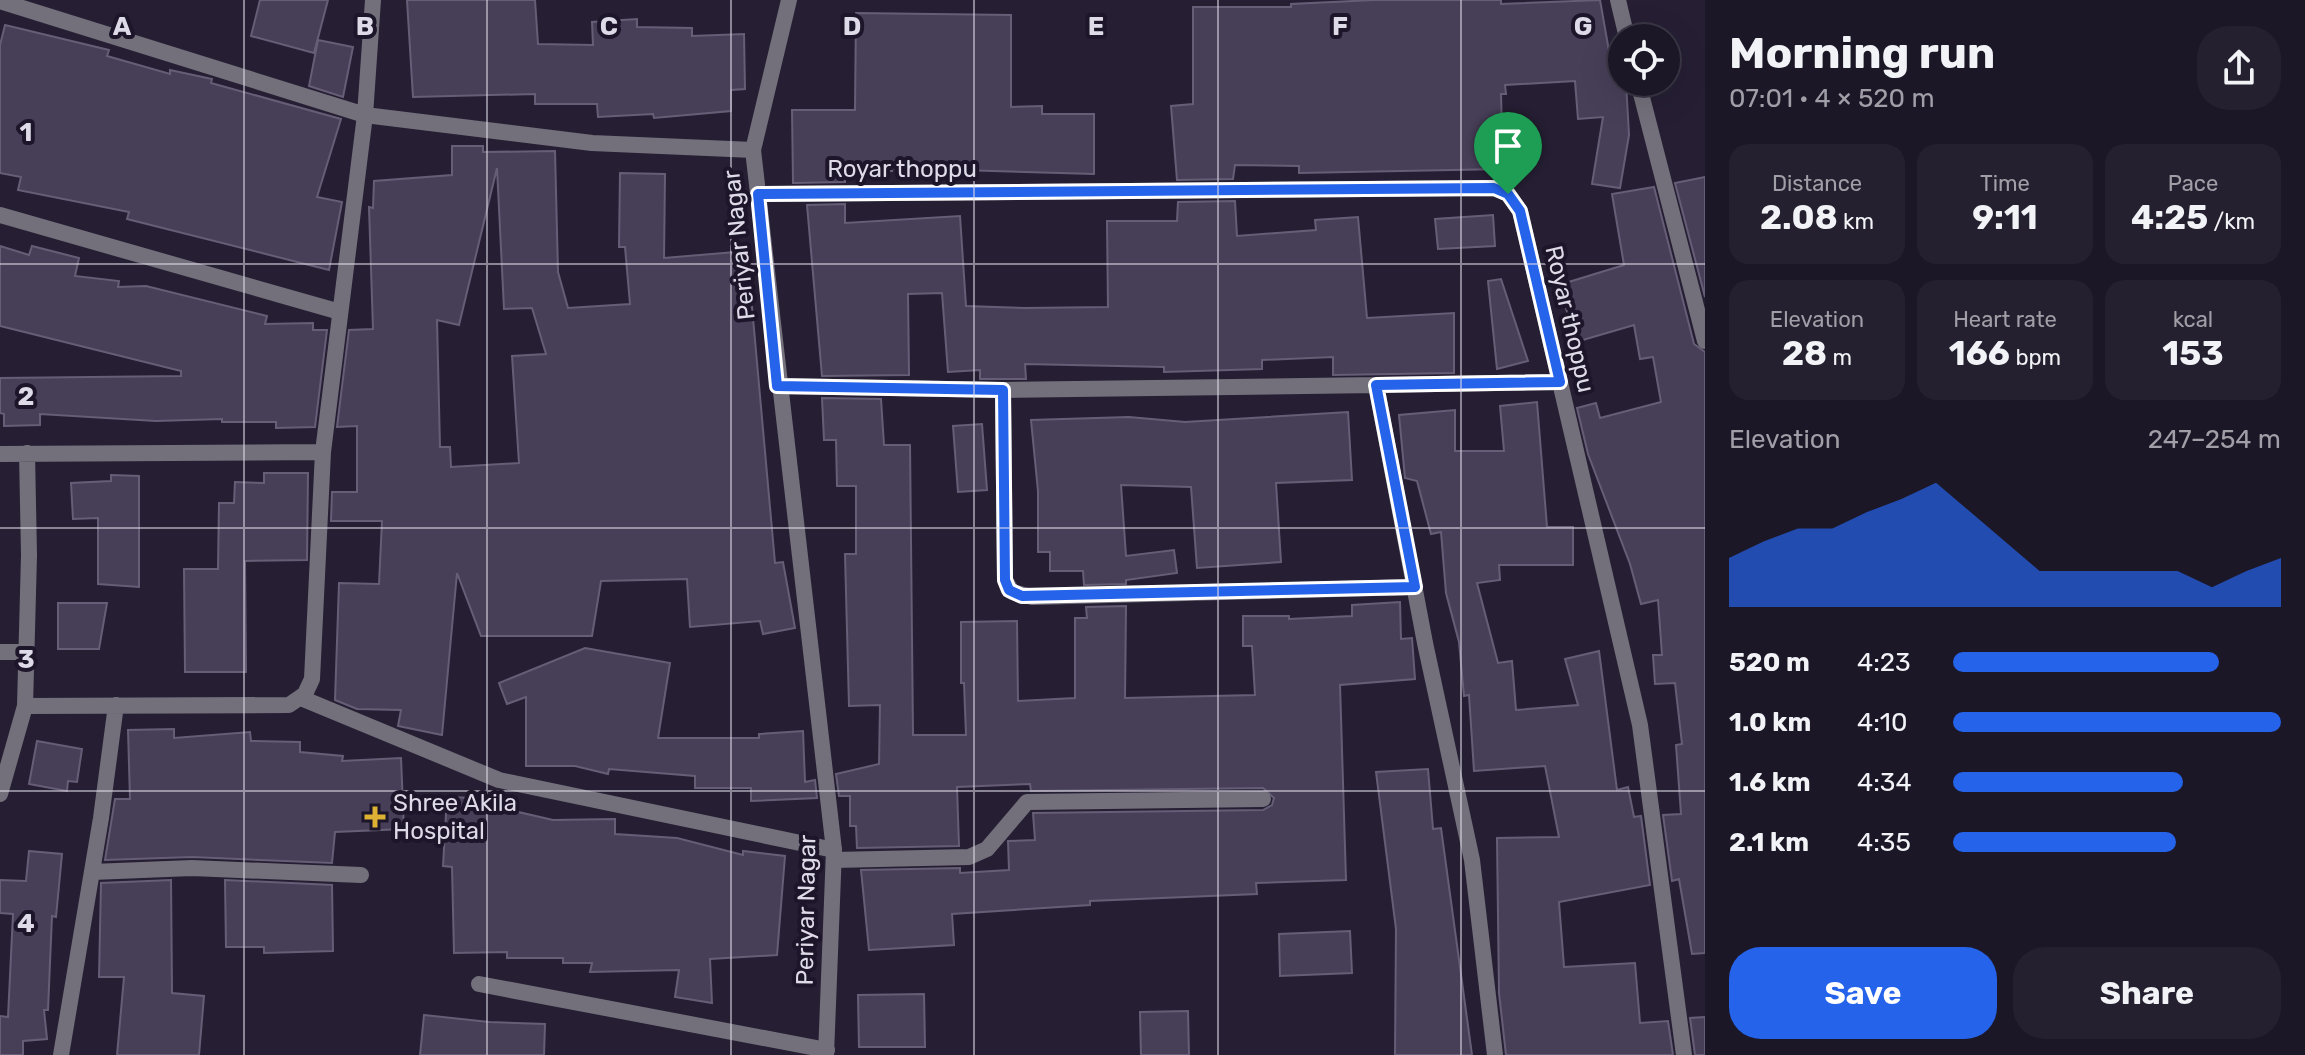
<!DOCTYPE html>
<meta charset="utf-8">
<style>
body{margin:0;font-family:Rubik,sans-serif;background:#25202f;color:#f1f3f6;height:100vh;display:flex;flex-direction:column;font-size:30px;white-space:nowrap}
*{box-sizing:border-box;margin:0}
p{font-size:26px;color:#a09fa7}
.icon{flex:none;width:44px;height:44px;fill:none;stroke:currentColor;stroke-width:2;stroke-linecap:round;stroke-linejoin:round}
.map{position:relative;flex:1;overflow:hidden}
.sheet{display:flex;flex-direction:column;background:#1c1727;width:600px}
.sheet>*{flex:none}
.fabs{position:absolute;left:1608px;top:24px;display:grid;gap:16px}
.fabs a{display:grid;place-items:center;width:72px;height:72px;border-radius:50%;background:#1c1727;box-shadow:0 8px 32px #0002,0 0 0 2px #3a3644;font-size:40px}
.pin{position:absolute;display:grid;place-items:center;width:68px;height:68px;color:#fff;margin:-82px -34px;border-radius:50% 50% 50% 0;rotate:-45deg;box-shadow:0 0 8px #0007}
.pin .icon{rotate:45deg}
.round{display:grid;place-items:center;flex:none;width:84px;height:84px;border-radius:32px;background:#25202f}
.overview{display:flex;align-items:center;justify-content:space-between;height:136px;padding:0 24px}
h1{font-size:44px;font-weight:700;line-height:60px}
.stats{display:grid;grid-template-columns:repeat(3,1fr);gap:12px;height:136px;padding:8px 24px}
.stats div{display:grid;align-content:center;border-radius:20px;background:#25202f;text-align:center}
.stats b{font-size:34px;font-weight:700}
.stats small{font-size:22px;font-weight:400}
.stats p{font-size:22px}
.chart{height:224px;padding:16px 24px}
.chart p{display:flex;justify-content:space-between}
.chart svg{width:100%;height:144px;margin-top:8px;fill:#2563eb;opacity:.7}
.cta{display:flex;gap:16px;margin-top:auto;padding:16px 24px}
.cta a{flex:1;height:92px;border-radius:32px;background:#2563eb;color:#fff;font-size:32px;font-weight:700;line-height:92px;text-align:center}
.cta a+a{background:#25202f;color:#f1f3f6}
ul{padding:0 24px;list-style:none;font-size:26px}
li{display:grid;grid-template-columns:128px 96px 1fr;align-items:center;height:60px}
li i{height:20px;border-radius:10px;background:#2563eb}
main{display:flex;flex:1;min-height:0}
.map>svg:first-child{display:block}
.building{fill:#473f58;stroke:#655e76;stroke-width:2;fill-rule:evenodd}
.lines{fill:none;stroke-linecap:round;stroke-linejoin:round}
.minor{stroke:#73707b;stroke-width:16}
.tertiary{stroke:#73707b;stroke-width:16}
.route-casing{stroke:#fff;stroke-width:16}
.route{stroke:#2563eb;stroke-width:10}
.grid{fill:none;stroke:#dedae8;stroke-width:2;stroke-opacity:0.55}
.poi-dot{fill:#ddb133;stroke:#1d162a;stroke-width:3}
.labels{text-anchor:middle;stroke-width:8;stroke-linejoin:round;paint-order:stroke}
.street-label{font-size:24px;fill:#dedae8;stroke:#1d162a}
.poi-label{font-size:24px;fill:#dedae8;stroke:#1d162a;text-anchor:start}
.grid-label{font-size:26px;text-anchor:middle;font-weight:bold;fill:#dedae8;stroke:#1d162a;stroke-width:8;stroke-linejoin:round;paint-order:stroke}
</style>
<main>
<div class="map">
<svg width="1705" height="1055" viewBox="0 0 1705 1055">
<rect width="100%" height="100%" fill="#261f34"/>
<path class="building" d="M260,0h68l-14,53 -63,-17z
M407,0h128l3,44 55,1 -1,-23 45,-3v8l55,1v8l52,-2 1,55 -14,1v21l-77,7 -1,-4 -55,3 -1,-13h-62v-10l-122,3z
M1374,0h127v4l99,-4 12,68 2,-16h8v30h4l3,53 -9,53 -28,-4 11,-67 -25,2 -3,-38 -70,4 1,9h-5l2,75 -204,4v-7l-64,-1 -2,14 -56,1 -6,-74 22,-2v-97h98v-3z
M856,13l155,2v92l31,-1v8h52v60l-202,-6v3h-47v11l-52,1 -1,-73h63z
M5,25l104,25 -2,6 63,18v-4l42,9 -1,4 130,36 -24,78 25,5 -13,68 -202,-51 2,-7 -111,-22 3,-13 -21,-4v-128z
M318,40l35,7 -10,50 -34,-11z
M452,146h31v6l72,-1 3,121 10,36 62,-4 -5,-57h-6l1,-74 45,1 -1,84 83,-7 28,312 8,-1 12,66 -32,6 -3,-13 -70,6 -3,-48 -86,2 -9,55h-111l-24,-63 -15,162 -44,-9 3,-16 -44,-1 -22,-9 4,-117 40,1 3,-63h-51l1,-29h25v-66l-20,1 12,-97 24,-1 -4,-122 4,1 1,-27 78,-6zM497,168l7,141 28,-1 14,46 -34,2 7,107 -68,4 -1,-20h-10l-3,-127 22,5z
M1705,177v120l-30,-114z
M1654,187l40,157 11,8v601l-13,1 -13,-75 -7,2 -9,-66 18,-1 -5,-69 6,-1 -7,-61 -20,1 -2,-29h9l-4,-55 -17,4 -11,-40 -42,-110 -11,-46 19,-5 4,15 61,-16 -8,-45 -13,2 -6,-34 -58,17 -17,-57 65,-20 -12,-71z
M1235,201l2,35 79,-6 -1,-10 43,-3 9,101 87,-5v60l-121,2v-18l-71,3v9l-98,3v-5l-139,-3 1,15h-46v-9l-32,2 -6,-79 -34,1 1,81 -87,1 -15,-171 38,-1v19l115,-7 6,90 59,2 83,-1 -1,-86h70l1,-19z
M1493,215l2,31 -57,3 -3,-30z
M0,246l29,9 3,-9 47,12 -4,18 44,5 -1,6 28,-1 121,30 -2,8 48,-1v7h14l-12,97 -39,1v-6h-54v-3l-66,2 -116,-7v11l-36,1v-12l-4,-1v-35l181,-2v-5l-181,-45z
M1501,279l27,82 -31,8 -9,-88z
M822,398l59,1 3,46h26l3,290h53l-2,-52h-3v-61l56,-1 1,80 57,-3v-80h12l-1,-11 40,-1 -1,92 130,-3 -3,-49h-9v-30h46v3l63,-3v-11l48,-3 1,37 11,-1 3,41 -75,6 6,195 -90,3 1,11 -167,7v4l-138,9 2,31 -85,5 -8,-80 99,-2v5l49,-3 -1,-29 27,-1 -2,-27 230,-3 9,-5 2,-7 -11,-10 -232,3 -1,-7 -73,3 2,59 -102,2 -1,-22h-6v-30h-11l-3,-22 43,-10 1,-59 -31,1 -4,-152h11v-68h-19l-1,-46h-12z
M1537,402l10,125h26v38h-74l1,15 -23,3 21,80 14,-2 4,49 62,-5 -13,-46 34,-8 18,139 11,-3 6,30 7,-1 9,69 -91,17 5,65 71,-4 5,60 28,-2 5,34h-167l-7,-62 -2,-155 62,-1 -14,-71 -71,5 -5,-76 -5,1 -5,-54 -13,-49 -5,-61 -10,2 -14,-53 -12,-3 -6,-63 56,-5v41h49l-4,-45z
M1348,412l4,68 -76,3 5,79 -84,6 -6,-81 -70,-2 5,71 48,-6 3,23 -51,7v4l-42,1 -1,-14h-33v-19h-12v-61l-7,-71 98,-3 56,5z
M982,424l5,66 -29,2 -5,-66z
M264,473h44l-1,87 -62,1 1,111h-61l-1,-103h34l1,-66h15l1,-21 29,1z
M111,475l28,1v111l-41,-3v-66l-25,1 -2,-36 40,-2z
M58,603h49l-8,46h-41z
M585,648l85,15 -12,75h101v-4l44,-3 2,51 10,-2 2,18 -66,3v-13h-56v-12l-86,-7 -1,5 -33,-8h-49v-69l-19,7 -8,-21z
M174,729v9l76,-6 1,9 49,1v10l43,4 -1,5 59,-3 3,71 -69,3 -3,31 -140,-6 -87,3 10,-61h15l-2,-69z
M37,741l45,8 -5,33 -9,-1 -1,10 -38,-7z
M1428,769l5,60 8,-1 31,227h-77l1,-126 -20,-157z
M447,797l55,2 -1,9 52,12 62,-1v15l62,4 66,17v-4l42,5 -8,99 -67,4 2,44 -37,-6 4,-27 -89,2 2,-9h-29v-5h-56v-6l-53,1 -2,-86 -9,-1z
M29,851l33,3 -6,63 -4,-1 -4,94h-4l3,29 -24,2v14h-23v-39l8,1 5,-103 -13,-1v-33l26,1z
M171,880l1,113 32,3 -5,59h-82l7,-78h-25l2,-94z
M225,880l107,5 1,66 -69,2v-6h-38z
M1350,931l2,42 -72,3 -1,-42z
M924,994l1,53h-66l-1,-52z
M1188,1011l1,44h-48l-1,-43z
M424,1015l65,7 56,2 -1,31h-124z
M1705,1017v38h-10l-5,-37z"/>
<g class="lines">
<path class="minor" d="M1618,0l9,38
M1638,82l67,259
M753,150l36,-150
M758,194l736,-6 14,6 12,17 120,514 44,330
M0,215l340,97
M1376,385l184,-3
M777,386l226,4 373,-5 49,258 47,217 23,195
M1003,390l2,190 7,12 20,5 383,-10
M0,454l323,-2
M0,652h26
M301,698l198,82 335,70
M25,706l264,-1 16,-11 7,-15 11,-227 42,-337
M0,794l25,-88 4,-151 -2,-102
M834,860l135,-3 18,-8 40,-47 236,-3
M92,872l100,-4 169,7
M479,984l348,66
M61,1055l40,-237 15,-113"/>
<path class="tertiary" d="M0,1l365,114 227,28 161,7 81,700 -8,205
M365,115l8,-115"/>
</g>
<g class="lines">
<g class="route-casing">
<path id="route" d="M1494,188l14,6 12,17 40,171 -184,3 39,202 -393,9 -13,-6 -4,-10 -2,-190 -226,-4 -19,-192z"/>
</g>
<use href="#route" class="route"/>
</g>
<path class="grid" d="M244,0v1055M487,0v1055M731,0v1055M974,0v1055M1218,0v1055M1461,0v1055M0,264h1705M0,528h1705M0,791h1705"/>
<path class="poi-dot" d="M371 805h8v8h8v8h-8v8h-8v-8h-8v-8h8z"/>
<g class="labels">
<g class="street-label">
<text x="902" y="177">Royar thoppu</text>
<text transform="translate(739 245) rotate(-96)" y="8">Periyar Nagar</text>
<text transform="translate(1570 319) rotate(77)" y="8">Royar thoppu</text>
<text transform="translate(806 910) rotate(-89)" y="8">Periyar Nagar</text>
</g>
<g class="poi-label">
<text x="393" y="811">Shree Akila<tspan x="393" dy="28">Hospital</tspan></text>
</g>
</g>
<g class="grid-label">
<text x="122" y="35">A</text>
<text x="365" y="35">B</text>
<text x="609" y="35">C</text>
<text x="852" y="35">D</text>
<text x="1096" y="35">E</text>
<text x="1340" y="35">F</text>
<text x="1583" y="35">G</text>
<text x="26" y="141">1</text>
<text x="26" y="405">2</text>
<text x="26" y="668">3</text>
<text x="26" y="932">4</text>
</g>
</svg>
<div class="fabs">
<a><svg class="icon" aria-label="locate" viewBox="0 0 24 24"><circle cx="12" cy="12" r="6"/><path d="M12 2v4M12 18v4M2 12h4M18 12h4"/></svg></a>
</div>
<div class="pin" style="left:1508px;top:194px;background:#1e9e55"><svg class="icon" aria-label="arrive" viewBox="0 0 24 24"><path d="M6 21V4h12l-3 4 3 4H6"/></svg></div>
</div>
<section class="sheet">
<div class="overview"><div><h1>Morning run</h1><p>07:01 · 4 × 520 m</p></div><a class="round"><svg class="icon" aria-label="share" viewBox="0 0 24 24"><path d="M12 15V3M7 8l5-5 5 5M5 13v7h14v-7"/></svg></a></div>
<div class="stats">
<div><p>Distance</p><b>2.08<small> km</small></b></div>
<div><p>Time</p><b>9:11</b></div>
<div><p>Pace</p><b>4:25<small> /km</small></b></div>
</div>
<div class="stats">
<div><p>Elevation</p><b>28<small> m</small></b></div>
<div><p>Heart rate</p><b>166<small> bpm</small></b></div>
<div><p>kcal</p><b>153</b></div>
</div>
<div class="chart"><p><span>Elevation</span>247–254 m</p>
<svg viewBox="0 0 160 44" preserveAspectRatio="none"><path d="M0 44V29L10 24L20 20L30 20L40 15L50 11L60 6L70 15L80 24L90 33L100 33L110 33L120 33L130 33L140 38L150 33L160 29V44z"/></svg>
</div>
<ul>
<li><b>520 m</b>4:23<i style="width:81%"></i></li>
<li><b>1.0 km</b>4:10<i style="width:100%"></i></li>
<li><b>1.6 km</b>4:34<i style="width:70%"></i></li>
<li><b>2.1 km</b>4:35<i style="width:68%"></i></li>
</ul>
<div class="cta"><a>Save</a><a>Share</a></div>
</section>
</main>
